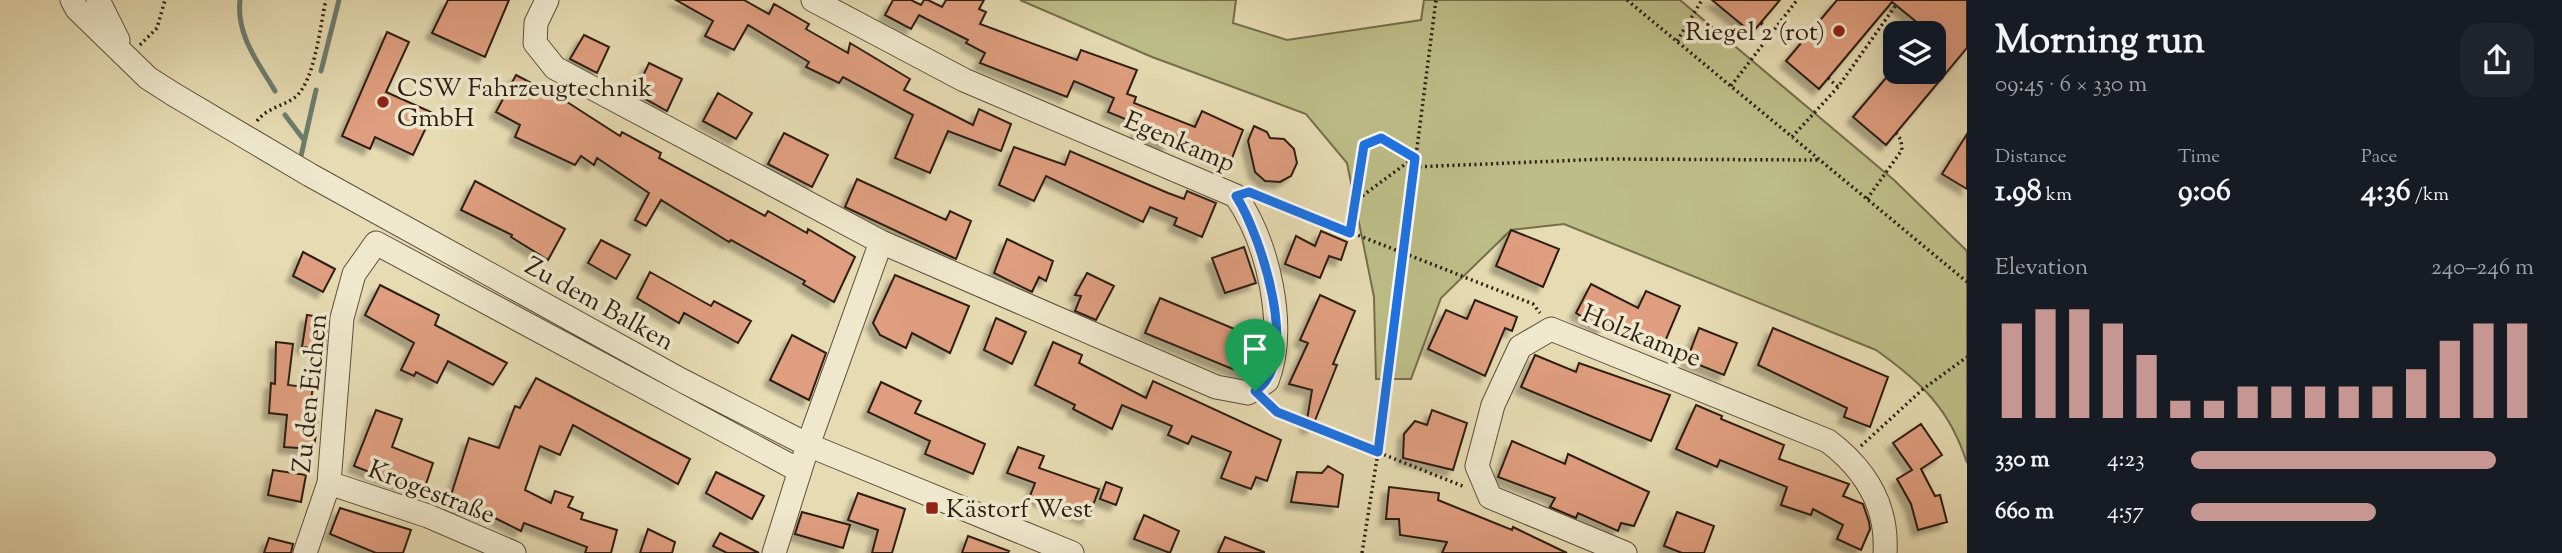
<!DOCTYPE html>
<meta charset="utf-8">
<style>
body{margin:0;font-family:"Sorts Mill Goudy",serif;background:#20242c;color:#f1f3f6;height:100vh;display:flex;flex-direction:column;font-size:26px;white-space:nowrap}
*{box-sizing:border-box;margin:0}
p{font-size:23px;color:#9ea1a6}
.icon{flex:none;width:38px;height:38px;fill:none;stroke:currentColor;stroke-width:2;stroke-linecap:round;stroke-linejoin:round}
.map{position:relative;flex:1;overflow:hidden}
.sheet{display:flex;flex-direction:column;background:#171b24;width:595px}
.sheet>*{flex:none}
.controls{position:absolute;left:1883px;top:21px;display:grid;gap:14px}
.controls a{display:grid;place-items:center;width:63px;height:63px;border-radius:14px;background:#171b24;box-shadow:0 7px 28px #0002;font-size:35px}
.pin{position:absolute;display:grid;place-items:center;width:60px;height:60px;color:#fff;margin:-72px -30px;border-radius:50% 50% 50% 0;rotate:-45deg;box-shadow:0 0 7px #0007}
.pin .icon{rotate:45deg}
.round{display:grid;place-items:center;flex:none;width:74px;height:74px;border-radius:21px;background:#20242c}
.overview{display:flex;align-items:center;justify-content:space-between;height:119px;padding:0 28px}
h1{font-size:38px;font-weight:700;line-height:52px}
.stats{display:grid;grid-template-columns:repeat(3,1fr);gap:10px;height:119px;padding:7px 28px}
.stats div{display:grid;align-content:center}
.stats b{font-size:30px;font-weight:700}
.stats small{font-size:19px;font-weight:400}
.stats p{font-size:19px}
.chart{height:196px;padding:14px 28px}
.chart p{display:flex;justify-content:space-between}
.chart svg{width:100%;height:126px;margin-top:7px;stroke:#c59692;stroke-width:6}
ul{padding:0 28px;list-style:none;font-size:23px}
li{display:grid;grid-template-columns:112px 84px 1fr;align-items:center;height:52px}
li i{height:18px;border-radius:9px;background:#c59692}
main{display:flex;flex:1;min-height:0}
.map>svg:first-child{display:block}
.green{fill:#bdbd87;stroke:#756e4d;stroke-width:2}
.lines{fill:none;stroke-linecap:round;stroke-linejoin:round}
.stream{stroke:#6c7d6e;stroke-width:5}
.building{fill:#df9e7f;stroke:#2d1f13;stroke-width:2;filter:url(#shadow)}
.minor-casing{stroke:#5b4e3b;stroke-width:25}
.path{stroke:#2d1f13;stroke-width:3.5;stroke-dasharray:2 3.5;stroke-linecap:butt}
.minor{stroke:#efe8cd;stroke-width:23}
.route-casing{stroke:#fff;stroke-width:14}
.route{stroke:#1a73e8;stroke-width:9}
.poi-dot{fill:#8f2418;stroke:#efe8cd;stroke-width:2.5}
.labels{text-anchor:middle;stroke-width:7;stroke-linejoin:round;paint-order:stroke}
.poi-label{font-size:26px;fill:#2d1f13;stroke:#efe8cd;text-anchor:start}
.street-label{font-size:26px;fill:#2d1f13;stroke:#efe8cd}
</style>
<main>
<div class="map">
<svg width="1967" height="553" viewBox="0 0 1967 553">
<defs>
<filter id="shadow"><feDropShadow dx="-6" dy="6" stdDeviation="2" flood-color="#0004"/></filter>
</defs>
<rect width="100%" height="100%" fill="#e6dbb2"/>
<filter id="stains"><feTurbulence type="fractalNoise" baseFrequency=".00286" numOctaves="4"/><feColorMatrix values="0 0 0 0 .2 0 0 0 0 .09 0 0 0 0 .02 0 0 0 .5 -.17"/></filter>
<radialGradient id="worn" r=".72"><stop offset=".6" stop-color="#630" stop-opacity="0"/><stop offset="1" stop-color="#630" stop-opacity=".3"/></radialGradient>
<path class="green" d="M1020,0h216l-3,23 54,17 134,-20 3,-20h256l214,180 73,71v212c-17,-54 -46,-81 -91,-113l-312,-126 -53,6 -70,68 -30,81h-35l-2,-82 -27,-134 -41,-49 -154,-57z"/>
<g class="lines">
<path class="stream" d="M240,0c-4,35 18,62 35,91
M321,71l18,-71
M285,115l19,25
M301,156l15,-66"/>
</g>
<path class="building" d="M448,0h61l-24,57 -53,-24z
M676,0h68l25,14 5,-10 35,20 -3,5 42,24 2,-10 60,36 -6,11 69,35 6,-16 32,15 -10,27 -53,-20 -18,42 -35,-15 18,-43 -70,-38 -4,6 -33,-16 3,-5 -61,-37 -14,25 -29,-14 8,-15z
M893,0h18l10,5 3,-5h4l14,7 4,-7h38l-5,9 7,3 -6,12 97,36 4,-10 56,20 -10,24 9,3 -2,6 61,24 7,-16 41,19 -13,33 -23,-7 2,-7 -37,-15 -5,13 -31,-12 4,-10 -32,-13 6,-14 -40,-17 -7,16 -87,-34 5,-10 -19,-10 2,-3 -49,-25 -8,14 -26,-14z
M1712,0h68l-28,33z
M1837,0h130v48l-81,97 -33,-28 38,-45h43v-39h-4l-38,-31 -73,87 -33,-28z
M387,32l22,10 -23,50 47,21 -20,42 -38,-18 -5,12 -28,-13z
M584,35l25,12 -12,26 -27,-14z
M649,63l33,16 -15,32 -32,-18z
M516,75l48,25 56,36 2,-4 39,21 -2,5 106,58 3,-5 39,22 1,-4 47,28 -21,45 -31,-18 2,-3 -74,-41 -2,2 -68,-42 -15,26 -11,-6 14,-27 -52,-35 -3,7 -13,-9 -6,9 -60,-28 5,-12 -24,-13z
M718,93l34,20 -16,26 -33,-18z
M1254,126l13,6 3,6 14,1 10,10 3,14 -6,13 -11,6 -15,-1 -10,-9 -7,-31z
M784,133l44,22 -16,32 -44,-23z
M1967,134v55l-25,-15z
M1014,147l51,18 5,-14 98,42 16,6 3,-8 29,12 -14,34 -28,-12 3,-7 -27,-11 -7,15 -97,-46 -12,25 -35,-16z
M857,179l89,41 4,-9 21,10 -15,38 -111,-52z
M475,181l90,48 -17,31 -37,-23 1,-2 -51,-25z
M1511,230l48,19 -16,38 -47,-21z
M1321,231l26,11 -6,18 -12,-4 -9,22 -35,-14 11,-28 19,10z
M1007,239l46,22 -7,20 -7,-4 -7,15 -38,-19z
M601,240l29,15 -14,24 -28,-16z
M1244,247l12,36 -31,10 -13,-35z
M303,252l32,17 -12,23 -30,-16z
M650,272l61,34 3,-5 37,20 -13,22 -54,-30 -5,10 -42,-25z
M1087,273l27,13 -18,34 -21,-9 6,-15 -6,-1z
M895,275l74,31 -19,47 -38,-20 -6,15 -26,-13 -7,-12z
M1591,284l47,24 8,-17 34,15 -16,38 -57,-25 -5,10 -26,-16z
M380,285l59,30 -4,10 72,38 -14,22 -45,-24 -11,22 -21,-11 -2,4 -13,-6 13,-27 -49,-28z
M1320,295l35,16 -22,53 4,1 -25,63 -6,-2 6,-36 -23,-6 19,-41 -8,-3z
M1160,298l101,42 -14,35 -102,-42z
M1475,300l42,17 -5,14 -7,-3 -20,48 -57,-27 18,-39 21,9z
M307,315l21,3 -3,32 -23,-3z
M996,318l30,14 -14,32 -28,-14z
M1699,328l38,15 -13,32 -37,-15z
M1773,328l115,49 -18,50 -26,-10 3,-9 -89,-43z
M792,335l34,18 -17,47 -39,-20z
M276,342l17,2 -5,41 25,3 -5,26 10,2 -4,33 -30,-2 3,-32 -18,-2 2,-30 4,1z
M1053,342l29,13 -3,8 67,35 7,-17 128,59 -14,41 -11,-4 -5,12 -30,-11 10,-26 -39,-16 -4,8 -20,-9 4,-9 -50,-21 -10,24 -39,-20 2,-4 -40,-20z
M1535,355l41,17 3,-9 91,32 -19,46 -130,-54z
M536,378l154,81 -12,25 -105,-59 -13,30 -20,-9 -15,44 26,13 4,-12 18,6 -5,10 15,6 -2,6 36,11 -6,23h-26l2,-6 -63,-24 -3,8 -52,-26 -2,9 -20,-6 22,-70 30,10 16,-42 5,2z
M881,382l40,19 -6,12 70,31 -12,30 -48,-20 5,-13 -62,-29z
M1696,405l26,11 -1,3 63,26 -5,14 70,25 -6,12 20,8 6,18 1,7 -9,21 -24,-11 6,-14 -30,-16 -2,6 -30,-10 6,-18 -67,-27 -3,7 -41,-18z
M376,410l26,9 -10,28 41,16 -10,30 -69,-27z
M1432,410l35,13 -14,47 -50,-12 1,-24 11,-13 12,4z
M1921,424l21,31 -21,14 14,27 5,-1 7,27 -29,8 -7,-26 -14,-25 15,-9 -19,-27z
M1512,441l53,23 3,-10 81,38 -15,34 -13,-3 -3,8 -40,-18 -2,5 -26,-11 5,-9 -57,-21z
M1018,447l26,9 -5,12 60,21 -11,30 -58,-23 5,-13 -28,-10z
M1328,466l15,9 -5,32 -47,-5 6,-30 25,1z
M273,470l33,5 -5,27 -33,-7z
M716,472l48,24 -12,23 -46,-26z
M1106,482l16,6 -6,17 -16,-6z
M1389,487l50,6 -1,7 74,30 1,-3 54,26h-125l5,-11 -47,-7 -1,-16h-13z
M858,493l47,16 -13,44h-20l6,-23 -30,-10z
M340,508l71,22 -8,23h-27l-46,-19z
M802,512l48,13 -7,23 -48,-14z
M1677,512l37,14 -10,27h-22l-18,-7z
M1144,515l35,16 -9,22 -36,-14z
M648,529l27,13 -3,11h-32z
M720,533l39,20h-32l-14,-7z
M968,536l41,15 -1,2h-46z
M1225,537l39,15v1h-46z
M269,538l24,6 -2,9h-27z"/>
<g class="lines">
<g class="minor-casing">
<path id="minor" d="M72,0l5,9 71,69 25,16 137,81 371,205 127,65 264,108
M98,0l20,40
M547,0l-11,23 -1,20 20,25 326,174 335,145 32,6 19,-12c21,-54 1,-138 -31,-185l-272,-116 -151,-80
M329,483l99,33 86,37
M305,553l24,-70 13,-165 12,-44 22,-31 424,228
M774,553l34,-108 73,-203
M1625,553l-135,-56 -13,-31 16,-61 27,-58 31,-18 277,112c37,28 60,64 57,112"/>
</g>
<path class="path" d="M1627,0l340,282
M1761,23l11,10
M1677,41l25,-41
M140,45l17,-17 8,-28
M1828,78l10,9
M1731,86l66,-86
M257,121c10,-13 24,-14 37,-23 21,-15 26,-73 32,-98
M1792,137l46,-50 58,-82
M1414,167l191,-8 213,1
M1261,197l272,107 7,9
M1358,199l57,-42
M1867,199l35,-49 -1,-10 -5,-7
M1350,233l14,-88 17,-7 34,19
M1269,404l8,8 188,75
M1861,446l62,-57 44,-32
M1362,553l16,-101 58,-452"/>
<use href="#minor" class="minor"/>
</g>
<g class="lines">
<g class="route-casing">
<path id="route" d="M1381,138l34,20 -37,294 -101,-40 -22,-21c48,-29 5,-158 -19,-195l13,-4 101,41 14,-88z"/>
</g>
<use href="#route" class="route"/>
</g>
<g class="poi-dot">
<circle cx="1839" cy="31" r="7"/>
<circle cx="383" cy="102" r="7"/>
<rect x="925" y="501" width="14" height="14" rx="3.5"/>
</g>
<g class="labels">
<g class="poi-label">
<text x="1825" y="40" text-anchor="end">Riegel 2 (rot)</text>
<text x="397" y="96">CSW Fahrzeugtechnik<tspan x="397" dy="30">GmbH</tspan></text>
<text x="946" y="517">Kästorf West</text>
</g>
<g class="street-label">
<text transform="translate(1180 141) rotate(23)" y="9">Egenkamp</text>
<text transform="translate(600 303) rotate(29)" y="9">Zu dem Balken</text>
<text transform="translate(1642 335) rotate(22)" y="9">Holzkampe</text>
<text transform="translate(309 393) rotate(-84)" y="9">Zu den Eichen</text>
<text transform="translate(432 491) rotate(21)" y="9">Krogestraße</text>
</g>
</g>
<rect width="100%" height="100%" filter="url(#stains)"/>
<rect width="100%" height="100%" fill="url(#worn)"/>
</svg>
<div class="controls">
<a><svg class="icon" aria-label="layers" viewBox="0 0 24 24"><path d="M12 4l9 5-9 5-9-5zM3 14l9 5 9-5"/></svg></a>
</div>
<div class="pin" style="left:1255px;top:391px;background:#1e9e55"><svg class="icon" aria-label="arrive" viewBox="0 0 24 24"><path d="M6 21V4h12l-3 4 3 4H6"/></svg></div>
</div>
<section class="sheet">
<div class="overview"><div><h1>Morning run</h1><p>09:45 · 6 × 330 m</p></div><a class="round"><svg class="icon" aria-label="share" viewBox="0 0 24 24"><path d="M12 15V3M7 8l5-5 5 5M5 13v7h14v-7"/></svg></a></div>
<div class="stats">
<div><p>Distance</p><b>1.98<small> km</small></b></div>
<div><p>Time</p><b>9:06</b></div>
<div><p>Pace</p><b>4:36<small> /km</small></b></div>
</div>
<div class="chart"><p><span>Elevation</span>240–246 m</p>
<svg viewBox="0 0 160 44" preserveAspectRatio="none"><path d="M5 44V11M15 44V6M25 44V6M35 44V11M45 44V22M55 44V38M65 44V38M75 44V33M85 44V33M95 44V33M105 44V33M115 44V33M125 44V27M135 44V17M145 44V11M155 44V11"/></svg>
</div>
<ul>
<li><b>330 m</b>4:23<i style="width:89%"></i></li>
<li><b>660 m</b>4:57<i style="width:54%"></i></li>
</ul>
</section>
</main>
